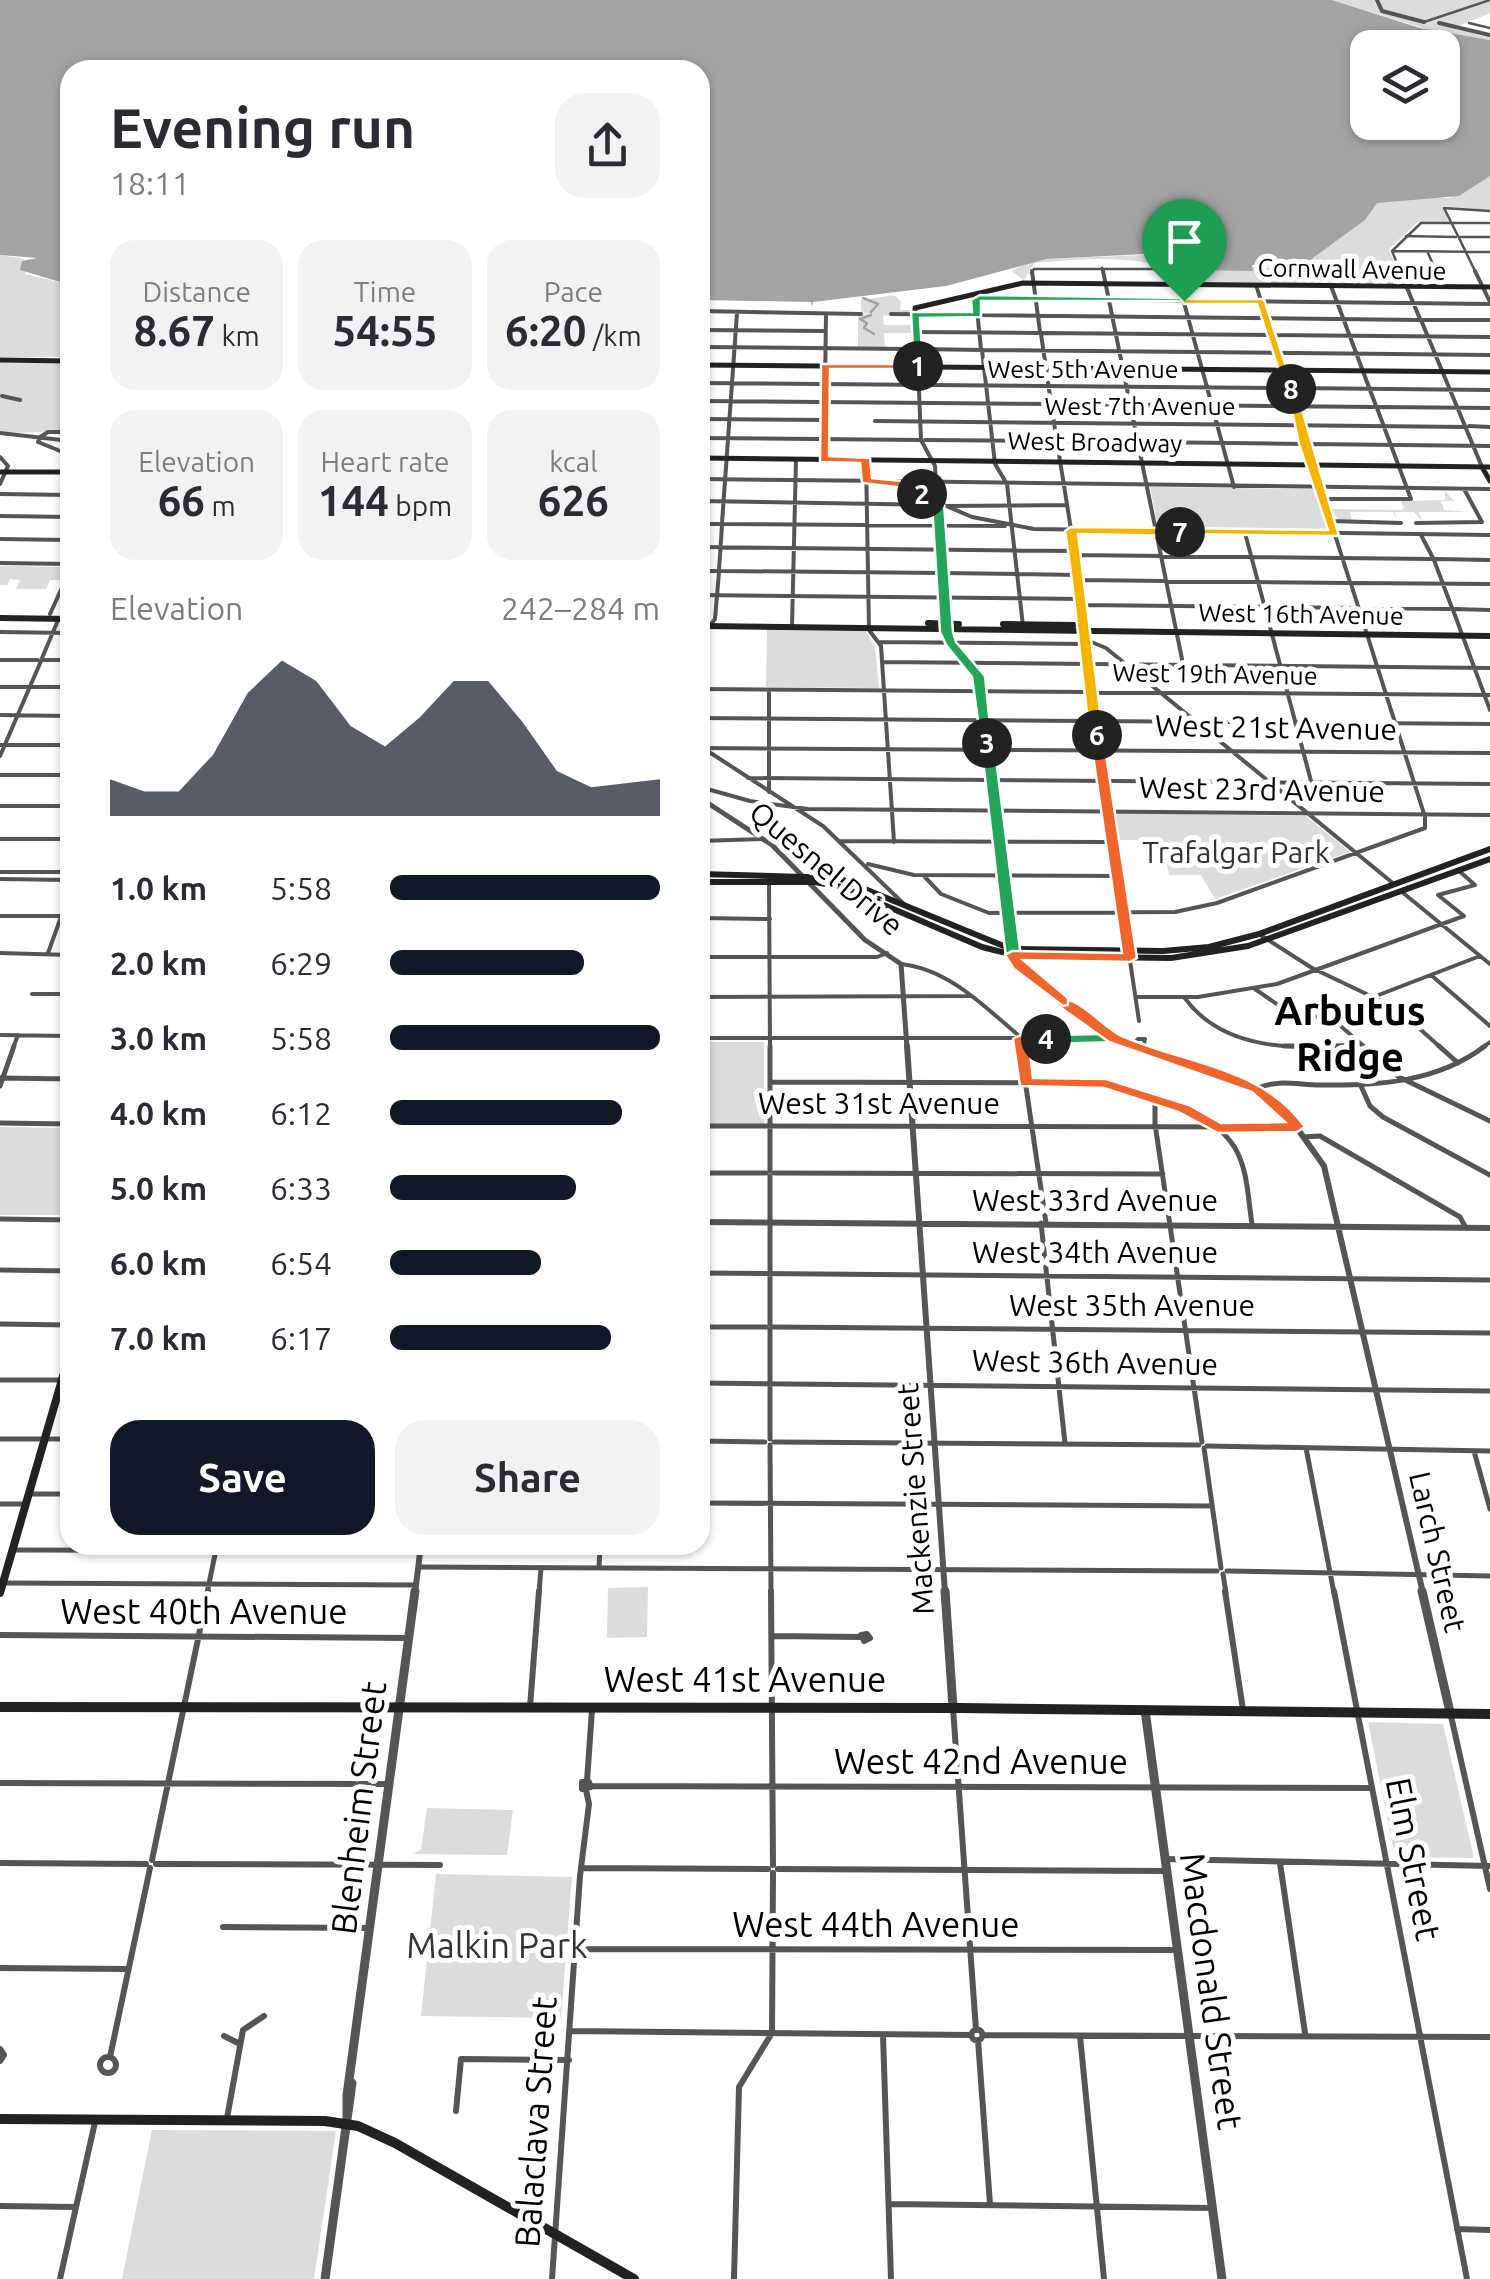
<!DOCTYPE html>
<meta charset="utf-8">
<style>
body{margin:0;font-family:Ubuntu,sans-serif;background:#f2f2f3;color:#2b2b33;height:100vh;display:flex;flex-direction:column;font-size:38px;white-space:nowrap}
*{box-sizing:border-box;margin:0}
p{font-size:32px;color:#7c7c81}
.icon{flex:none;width:55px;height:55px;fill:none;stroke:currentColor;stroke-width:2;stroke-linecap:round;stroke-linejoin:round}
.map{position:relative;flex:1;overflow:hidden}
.side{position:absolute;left:60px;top:60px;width:650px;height:1495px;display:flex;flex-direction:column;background:#fff;border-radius:30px;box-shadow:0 2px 8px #0004}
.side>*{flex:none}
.tools{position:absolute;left:1350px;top:30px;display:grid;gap:20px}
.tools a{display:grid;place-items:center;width:110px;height:110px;border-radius:20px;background:#fff;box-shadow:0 2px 8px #0004;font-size:50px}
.pin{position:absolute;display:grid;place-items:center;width:85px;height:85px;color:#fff;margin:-102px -42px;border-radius:50% 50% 50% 0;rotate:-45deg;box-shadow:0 0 10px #0007}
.pin .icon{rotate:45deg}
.km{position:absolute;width:50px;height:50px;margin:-25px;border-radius:50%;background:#222;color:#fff;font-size:28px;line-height:50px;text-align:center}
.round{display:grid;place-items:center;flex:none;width:105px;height:105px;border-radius:30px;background:#f2f2f3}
.overview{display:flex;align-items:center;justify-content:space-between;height:170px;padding:0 50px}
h1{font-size:55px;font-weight:700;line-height:75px}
.metrics{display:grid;grid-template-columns:repeat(3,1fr);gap:15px;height:170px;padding:10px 50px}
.metrics div{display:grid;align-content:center;border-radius:25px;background:#f2f2f3;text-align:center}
.metrics b{font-size:42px;font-weight:700}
.metrics small{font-size:28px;font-weight:400}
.metrics p{font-size:28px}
.chart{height:280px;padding:20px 50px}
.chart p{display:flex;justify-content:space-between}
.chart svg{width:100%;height:180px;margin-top:10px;fill:#111827;opacity:.7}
.action{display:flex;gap:20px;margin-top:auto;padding:20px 50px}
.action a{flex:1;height:115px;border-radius:30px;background:#111827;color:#fff;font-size:40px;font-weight:700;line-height:115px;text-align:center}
.action a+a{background:#f2f2f3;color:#2b2b33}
ul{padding:0 50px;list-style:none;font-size:32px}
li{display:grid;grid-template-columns:160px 120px 1fr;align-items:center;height:75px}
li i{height:25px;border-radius:12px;background:#111827}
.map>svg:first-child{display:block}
.green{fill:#dcdcdc}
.water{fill:#a3a3a3;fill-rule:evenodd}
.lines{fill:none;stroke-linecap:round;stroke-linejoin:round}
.stream{stroke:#a3a3a3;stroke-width:2.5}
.minor-far3{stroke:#555;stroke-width:2.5}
.minor-far2{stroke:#555;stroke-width:4}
.minor-far1{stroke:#555;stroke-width:5}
.minor{stroke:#555;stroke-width:6}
.tertiary-far3{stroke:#555;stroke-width:4}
.tertiary-far2{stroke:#555;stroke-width:5}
.tertiary-far1{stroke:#555;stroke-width:6}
.tertiary{stroke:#555;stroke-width:9}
.secondary-far3{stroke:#222;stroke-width:5}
.secondary-far2{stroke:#222;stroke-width:6}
.secondary-far1{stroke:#222;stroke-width:8}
.secondary{stroke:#222;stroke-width:10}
.split-1{fill:#22a559;stroke:#fff;stroke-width:2.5}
.split-2{fill:#f0652b;stroke:#fff;stroke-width:2.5}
.split-3{fill:#22a559;stroke:#fff;stroke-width:2.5}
.split-4{fill:#22a559;stroke:#fff;stroke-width:2.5}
.split-5{fill:#f0652b;stroke:#fff;stroke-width:2.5}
.split-6{fill:#f0652b;stroke:#fff;stroke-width:2.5}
.split-7{fill:#f5b400;stroke:#fff;stroke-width:2.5}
.split-8{fill:#f5b400;stroke:#fff;stroke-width:2.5}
.split-9{fill:#f5b400;stroke:#fff;stroke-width:2.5}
.labels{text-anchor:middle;stroke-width:10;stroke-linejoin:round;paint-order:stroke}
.far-street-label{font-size:25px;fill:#000;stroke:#fff}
.street-label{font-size:30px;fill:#000;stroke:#fff}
.park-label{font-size:30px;fill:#333;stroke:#fff}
.near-street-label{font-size:35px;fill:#000;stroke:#fff}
.near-park-label{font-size:35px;fill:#333;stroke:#fff}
.district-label{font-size:40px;font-weight:bold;fill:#000;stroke:#fff}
</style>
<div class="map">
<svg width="1490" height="2279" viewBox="0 0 1490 2279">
<rect width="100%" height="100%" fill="#fff"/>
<path class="green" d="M1332,0h158v13l-34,14 34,9v4l-69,-9 5,-2z
M1490,176v34l-48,-4 7,16h-31l-29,27 14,36 -221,-2 -4,-10c-39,-20 -99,-14 -144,-10l-10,17 -13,-9 16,-8 23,-4 94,-4 38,11 128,2 3,-10 52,-38 12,-18 29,-5 44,1z
M0,255l26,4 -4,2 4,13 44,11v72h-70z
M894,295l7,7 -1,8h11v3l-28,3 1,9h27l1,8h-28l1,15h-27v-33l13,-1 -10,-1v-13z
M0,362l70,1v68c-25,0 -45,3 -70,1z
M1150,487l167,2 15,43 -174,-2z
M1445,491l9,10h-13l3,9 27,2h-52l3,9 -8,-9h-19l1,6 -3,-6h-43l2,8h-14l-6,-11 69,1 3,-2 -3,-7 44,-1z
M0,566l66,1 -6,13h-10l-4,9h-30l4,-9 -10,-1 -3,6h-7z
M767,629l98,1 10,17 4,41 -113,-1z
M1114,813l192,3 44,36 -135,47 -14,-24h-32l-7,-35h-44z
M700,1042h64v82h-64z
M0,1127l70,1v87h-70z
M648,1587l-1,50 -40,1 1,-50z
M1368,1722l75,2 31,134 -79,-1z
M427,1808l86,2 -6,45 -95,-1 9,-4z
M436,1874l136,3 -11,141 -140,-2z
M152,2130l184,1 -22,148h-192z"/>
<path class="water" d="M0,0h1332l88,28 70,12v136l-31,20 -82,7 -12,17 -52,38 -3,10 -58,-3 1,6 -59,-1 -1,-5 -48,-11 -98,5 -101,27 -133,16 -1,5 -1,-5 -111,-2v-230h-630v215l-50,-15 2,-9 15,-3 -37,-3zM1368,48h74v74h-74z"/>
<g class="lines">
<path class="stream" d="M863,298l15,6 -7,8
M871,315l-11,4 7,4 -3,5 10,6"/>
<path class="minor-far3" d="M1424,22l66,-22
M1469,23l21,5
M1406,236l50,1
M1458,236l-14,-28 46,3
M1460,237h30
M1459,238l17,35
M1392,251l29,-28h69
M1392,251l9,22
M1393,251l97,1
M1428,253l9,20
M1102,268l1,5
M1031,273l3,-4h128l14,4"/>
<path class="minor-far2" d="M1032,271l8,61
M1103,271l80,393
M1167,271l9,2 58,214
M1400,271l20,48
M1436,271l8,16
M1475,271l15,31
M1256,285l32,102
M1331,286l45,120
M700,311l161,3
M891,314l528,6
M1421,320l61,147
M1422,320h68
M700,330l125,1
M916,332l123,1
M1042,333l448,4
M1041,334l10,69
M700,347l208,2
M917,349l66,1
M981,349l-5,-49 4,-2 510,6
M982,350l13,114 12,20 16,142
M983,350l507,5
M700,383l586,5
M1292,388l198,2
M1289,389l17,54
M2,396l18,4
M70,401l-8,10 8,6
M700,401l349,3
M1054,404l320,3
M1051,405l6,36
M1379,407l111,1
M700,419l125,1
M875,421l590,6
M1469,426l21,1
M0,433l70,8
M40,437l-2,5 32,13
M40,437l8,-5h22
M700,438l221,2
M925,440l130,1
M1059,441l245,3
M1057,442l29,181 -3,23 56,375
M1306,444l44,138
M1308,444l182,2
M0,457l8,9 -8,18
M824,460l2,-146
M866,460l3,170 12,16 13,196
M888,481l602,8
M0,494l70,1
M1324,499h87l-34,-91
M700,501l238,4
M945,506l122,-1
M0,516l70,1
M1331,521l70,2
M722,523l15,-210
M1416,523l66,-1 -18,-33
M700,524h19
M724,524l281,2
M1245,533l66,248
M1421,535l12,23
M0,539l70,1
M700,547l374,4
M1075,555l356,4
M1436,559l54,1
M1434,560l18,48
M0,563l70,1
M719,570l3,-45
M700,571h16
M721,571l219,2
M944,573l134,2
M1079,580l269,3
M1353,583l137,1
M700,595l382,4
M1083,605l367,4
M1455,609l35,1
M1453,610l37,100
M50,614l20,-44
M792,626l4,-167
M0,632l70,1
M1084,639l22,9 288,236
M878,642l205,2
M42,658l17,-40
M0,660h38
M43,660h27
M882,662l608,6
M0,687h70
M700,689l790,6
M706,689l2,-61 7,-9 4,-47
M769,690v102
M0,715l70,1
M700,718l790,6
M0,745h70
M702,748l788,5
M703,748l120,78 82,79
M0,756l41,-95
M0,775h70
M748,778l742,6
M700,787l50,14 58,8 682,6
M0,806h70
M0,839h70
M700,841l62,-2
M839,841l272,1
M868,864l46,11 204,1
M0,872h70
M923,875l18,19 48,19 186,-1 42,-9 208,-75v-11l-74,-233
M0,879l70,1
M769,882l1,166
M1402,892l88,72
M0,916h70
M700,918l70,1
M1259,934l53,34 86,41 43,39
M0,953l70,2
M48,953l22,-61
M700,957h177l10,-4
M901,964c47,5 83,42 117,71l2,13
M1431,975l59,51
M1255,989l26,18 55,15 30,26
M32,994h38
M700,997l271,-1
M1138,997h60l79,-13 187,-68 -26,-21 37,-10 -17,-15
M1184,997c39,55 114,53 175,47
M1324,1016l156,-60
M0,1035l70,1
M700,1038h414
M1133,1045l5,-6h7l-2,9
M13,1048l5,-13
M1482,1048l8,-6"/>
<path class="minor-far1" d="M770,1046v125
M1020,1046l26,177
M1284,1046h59
M1363,1046l36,31 91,44
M1439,1046l19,17
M0,1078l70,1
M770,1082l326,1c45,6 113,23 139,65 13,22 13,51 17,76
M0,1086l14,-40
M1361,1086l9,20 13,11 107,58
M1258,1088c20,-9 41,-3 62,-3 58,1 118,-3 165,-39
M1155,1099v25l47,318
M0,1123l70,1
M700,1126l597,1
M1304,1137l16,-1 140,81 6,11
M700,1173h66
M774,1173l389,1
M770,1176v148
M0,1219l70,1
M1041,1223l24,220
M0,1270l70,1
M700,1273l790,7
M0,1324l70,1
M700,1327h66
M773,1327l717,6
M770,1329v110
M0,1380h70
M700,1383l790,8
M0,1439h70
M700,1441l65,1
M774,1442l425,3
M770,1445l1,148
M1207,1446l283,5
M1204,1448l17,120
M1306,1448l28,145
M1474,1451l16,58
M29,1494h41
M700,1503l512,3
M0,1504h26
M12,1550l407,1
M418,1567l799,4
M599,1568l1,-23
M1227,1571l263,5
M1223,1574l3,19
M4,1583l412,2
M207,1593l10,-48
M539,1593l2,-25"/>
<path class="minor" d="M771,1591l2,274
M1225,1591l18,119
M1334,1591l133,688
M867,1634l3,4 -6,3 -3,-6z
M0,1635l407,3
M772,1636l89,1
M530,1707l9,-116
M953,1708l23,322
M1451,1716l39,173
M587,1781l5,-71
M582,1782h7l2,5 -9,2z
M0,1783l388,1
M591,1786l780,2
M1165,1859l325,7
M152,1860l56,-269
M0,1863l146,1
M1280,1863l25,170
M156,1864l284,1
M583,1868l185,1
M778,1869l387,2
M223,1927l146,1
M575,1949l602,1
M0,1968l127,1
M971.5 2035a5.5 5.5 0 1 1 11 0a5.5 5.5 0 1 1-11 0Z
M571,2031l400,4
M883,2035l8,244
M983,2035l507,2
M224,2036l16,8
M1080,2036l24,243
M978,2040l12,164
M0,2049l4,6 -4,6
M100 2065a8 8 0 1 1 16 0a8 8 0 1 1-16 0Z
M110,2057l40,-189
M456,2111l5,-52 108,1
M227,2118l16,-88 21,-14
M889,2204l323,4
M0,2206l75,1
M1457,2229l33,1
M60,2279l35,-157
M552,2279l28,-403 9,-72 -3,-14
M734,2279l5,-192 33,-54 1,-160"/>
<path class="tertiary-far3" d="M1377,0l5,11 42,11
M1439,23l51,12
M918,367l3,73 14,26 6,99
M700,479l188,2 84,36 62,12 456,6
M942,564l4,52"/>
<path class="tertiary-far2" d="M946,613c3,40 21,36 34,69l35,279c41,34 77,69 128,87
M700,798l72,47 93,95 36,24 6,84"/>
<path class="tertiary-far1" d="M907,1046l38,547
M1136,1046l122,42 24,19 42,59 99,427
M700,1222l790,6
M415,1593l6,-48"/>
<path class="tertiary" d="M945,1591l8,116
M1422,1591l28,121
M1145,1710l77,569
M347,2123v-28l68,-504
M325,2279l27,-196"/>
<path class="secondary-far3" d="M0,360l70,1
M700,365l790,7
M918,367l-3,-59 108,-25 467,4
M700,458l790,9
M1482,467l8,14
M0,472h70"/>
<path class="secondary-far2" d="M0,618l70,1
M928,623l31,1
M1003,624l71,1
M700,626l790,10
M700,874l138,4 173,71 152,2 46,-4 50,-13 231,-85
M700,882h115l27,5 140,60 36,9 153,2 77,-12 242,-87"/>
<path class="secondary-far1" d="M0,1593l70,-241"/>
<path class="secondary" d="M0,1707l960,1 530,6
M0,2119l325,2 33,5 37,17 239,136"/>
</g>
<path class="split-1" d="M980,295l204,3 6,3h-209v16l-61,1 3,48 -9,2 -3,-56h61l-1,-12z"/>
<path class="split-2" d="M821,364h101l-4,5h-88l-1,87 41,2 2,20 30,3 24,11v4l-30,-9 -34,-4 -2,-20 -40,-1z"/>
<path class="split-3" d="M922,491l22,11 9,130 3,10 29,34 7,69 -11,-2 -9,-66 -26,-32 -6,-13 -8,-128 -14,-8z"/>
<path class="split-4" d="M987,739l7,4 27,214 65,56 33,22v7l-73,2 -7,-5 7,-4 51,-1 -22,-14 -69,-62 -25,-215z"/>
<path class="split-5" d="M1057,998c23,-2 45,29 65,38 64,28 141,31 183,91l-8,5 -79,1 -40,-21 -74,-24 -84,-2 -7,-47c9,-7 32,-7 41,0l-2,3 -23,2 4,34 73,1 83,26 32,18 64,-1 -33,-30 -143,-50 -52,-37z"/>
<path class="split-6" d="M1097,731l6,4 34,223 -7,4 -107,-2 45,38v7l-5,1 -49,-37 -9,-14 7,-4 110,2 -32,-218z"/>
<path class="split-7" d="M1071,527l109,1 5,4 -5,4 -102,-2 25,201 -6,4 -7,-4c-10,-69 -14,-136 -25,-204z"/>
<path class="split-8" d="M1287,387l9,2 43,147 -164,-2 5,-6 148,2 -29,-86z"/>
<path class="split-9" d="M1181,299h83l30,92 -9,-2 -28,-85h-73z"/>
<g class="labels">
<g class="far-street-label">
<text transform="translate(1352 269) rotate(1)" y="9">Cornwall Avenue</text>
<text x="1083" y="378">West 5th Avenue</text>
<text x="1140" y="415">West 7th Avenue</text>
<text transform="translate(1095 442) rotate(1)" y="9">West Broadway</text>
<text transform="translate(1301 614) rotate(1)" y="9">West 16th Avenue</text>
<text transform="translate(1215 674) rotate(1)" y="9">West 19th Avenue</text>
</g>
<g class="street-label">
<text transform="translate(1276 728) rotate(1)" y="10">West 21st Avenue</text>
<text transform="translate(1262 790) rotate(1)" y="10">West 23rd Avenue</text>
<text transform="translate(826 869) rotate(40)" y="10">Quesnel Drive</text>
<text x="879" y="1114">West 31st Avenue</text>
<text x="1095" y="1211">West 33rd Avenue</text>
<text x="1095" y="1263">West 34th Avenue</text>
<text x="1132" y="1316">West 35th Avenue</text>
<text transform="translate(1095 1363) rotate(1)" y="10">West 36th Avenue</text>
<text transform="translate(916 1499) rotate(-94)" y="10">Mackenzie Street</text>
<text transform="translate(1437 1552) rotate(77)" y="10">Larch Street</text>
</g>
<g class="park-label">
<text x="1236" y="863">Trafalgar Park</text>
</g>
<g class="near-street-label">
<text x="204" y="1624">West 40th Avenue</text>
<text x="745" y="1692">West 41st Avenue</text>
<text x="981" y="1774">West 42nd Avenue</text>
<text transform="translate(359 1808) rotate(-83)" y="12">Blenheim Street</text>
<text transform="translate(1413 1859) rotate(79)" y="12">Elm Street</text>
<text x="876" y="1937">West 44th Avenue</text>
<text transform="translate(1211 1991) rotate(82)" y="12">Macdonald Street</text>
<text transform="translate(536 2122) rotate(-86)" y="12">Balaclava Street</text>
</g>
<g class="near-park-label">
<text x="497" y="1958">Malkin Park</text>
</g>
<g class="district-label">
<text x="1350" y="1025">Arbutus<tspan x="1350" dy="46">Ridge</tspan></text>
</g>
</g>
</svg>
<div class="tools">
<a><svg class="icon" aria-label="layers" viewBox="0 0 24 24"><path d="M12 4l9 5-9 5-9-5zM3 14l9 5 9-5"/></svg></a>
</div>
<div class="pin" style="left:1184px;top:301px;background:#1e9e55"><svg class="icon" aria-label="arrive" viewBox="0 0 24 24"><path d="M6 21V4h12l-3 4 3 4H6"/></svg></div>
<b class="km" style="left:918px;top:366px">1</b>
<b class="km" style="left:922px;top:494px">2</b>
<b class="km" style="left:987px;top:743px">3</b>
<b class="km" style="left:1046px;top:1039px">4</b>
<b class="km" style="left:1097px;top:735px">6</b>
<b class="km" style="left:1180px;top:532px">7</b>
<b class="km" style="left:1291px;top:389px">8</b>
<section class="side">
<div class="overview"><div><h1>Evening run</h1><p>18:11</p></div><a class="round"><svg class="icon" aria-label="share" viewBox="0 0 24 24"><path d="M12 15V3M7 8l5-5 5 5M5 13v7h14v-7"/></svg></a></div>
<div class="metrics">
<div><p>Distance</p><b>8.67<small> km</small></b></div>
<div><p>Time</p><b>54:55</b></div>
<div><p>Pace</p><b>6:20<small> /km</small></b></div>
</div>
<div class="metrics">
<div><p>Elevation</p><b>66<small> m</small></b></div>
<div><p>Heart rate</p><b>144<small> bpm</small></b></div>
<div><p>kcal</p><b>626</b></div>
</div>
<div class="chart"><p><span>Elevation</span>242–284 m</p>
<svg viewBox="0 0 160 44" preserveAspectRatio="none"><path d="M0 44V35L10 38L20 38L30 29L40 14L50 6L60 11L70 22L80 27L90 20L100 11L110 11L120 21L130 33L140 37L150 36L160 35V44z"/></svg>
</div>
<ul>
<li><b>1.0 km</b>5:58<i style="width:100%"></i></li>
<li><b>2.0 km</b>6:29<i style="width:72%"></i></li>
<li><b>3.0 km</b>5:58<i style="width:100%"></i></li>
<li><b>4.0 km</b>6:12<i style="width:86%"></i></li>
<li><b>5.0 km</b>6:33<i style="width:69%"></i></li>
<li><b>6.0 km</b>6:54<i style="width:56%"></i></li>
<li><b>7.0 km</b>6:17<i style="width:82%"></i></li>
</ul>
<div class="action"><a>Save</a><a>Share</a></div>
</section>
</div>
